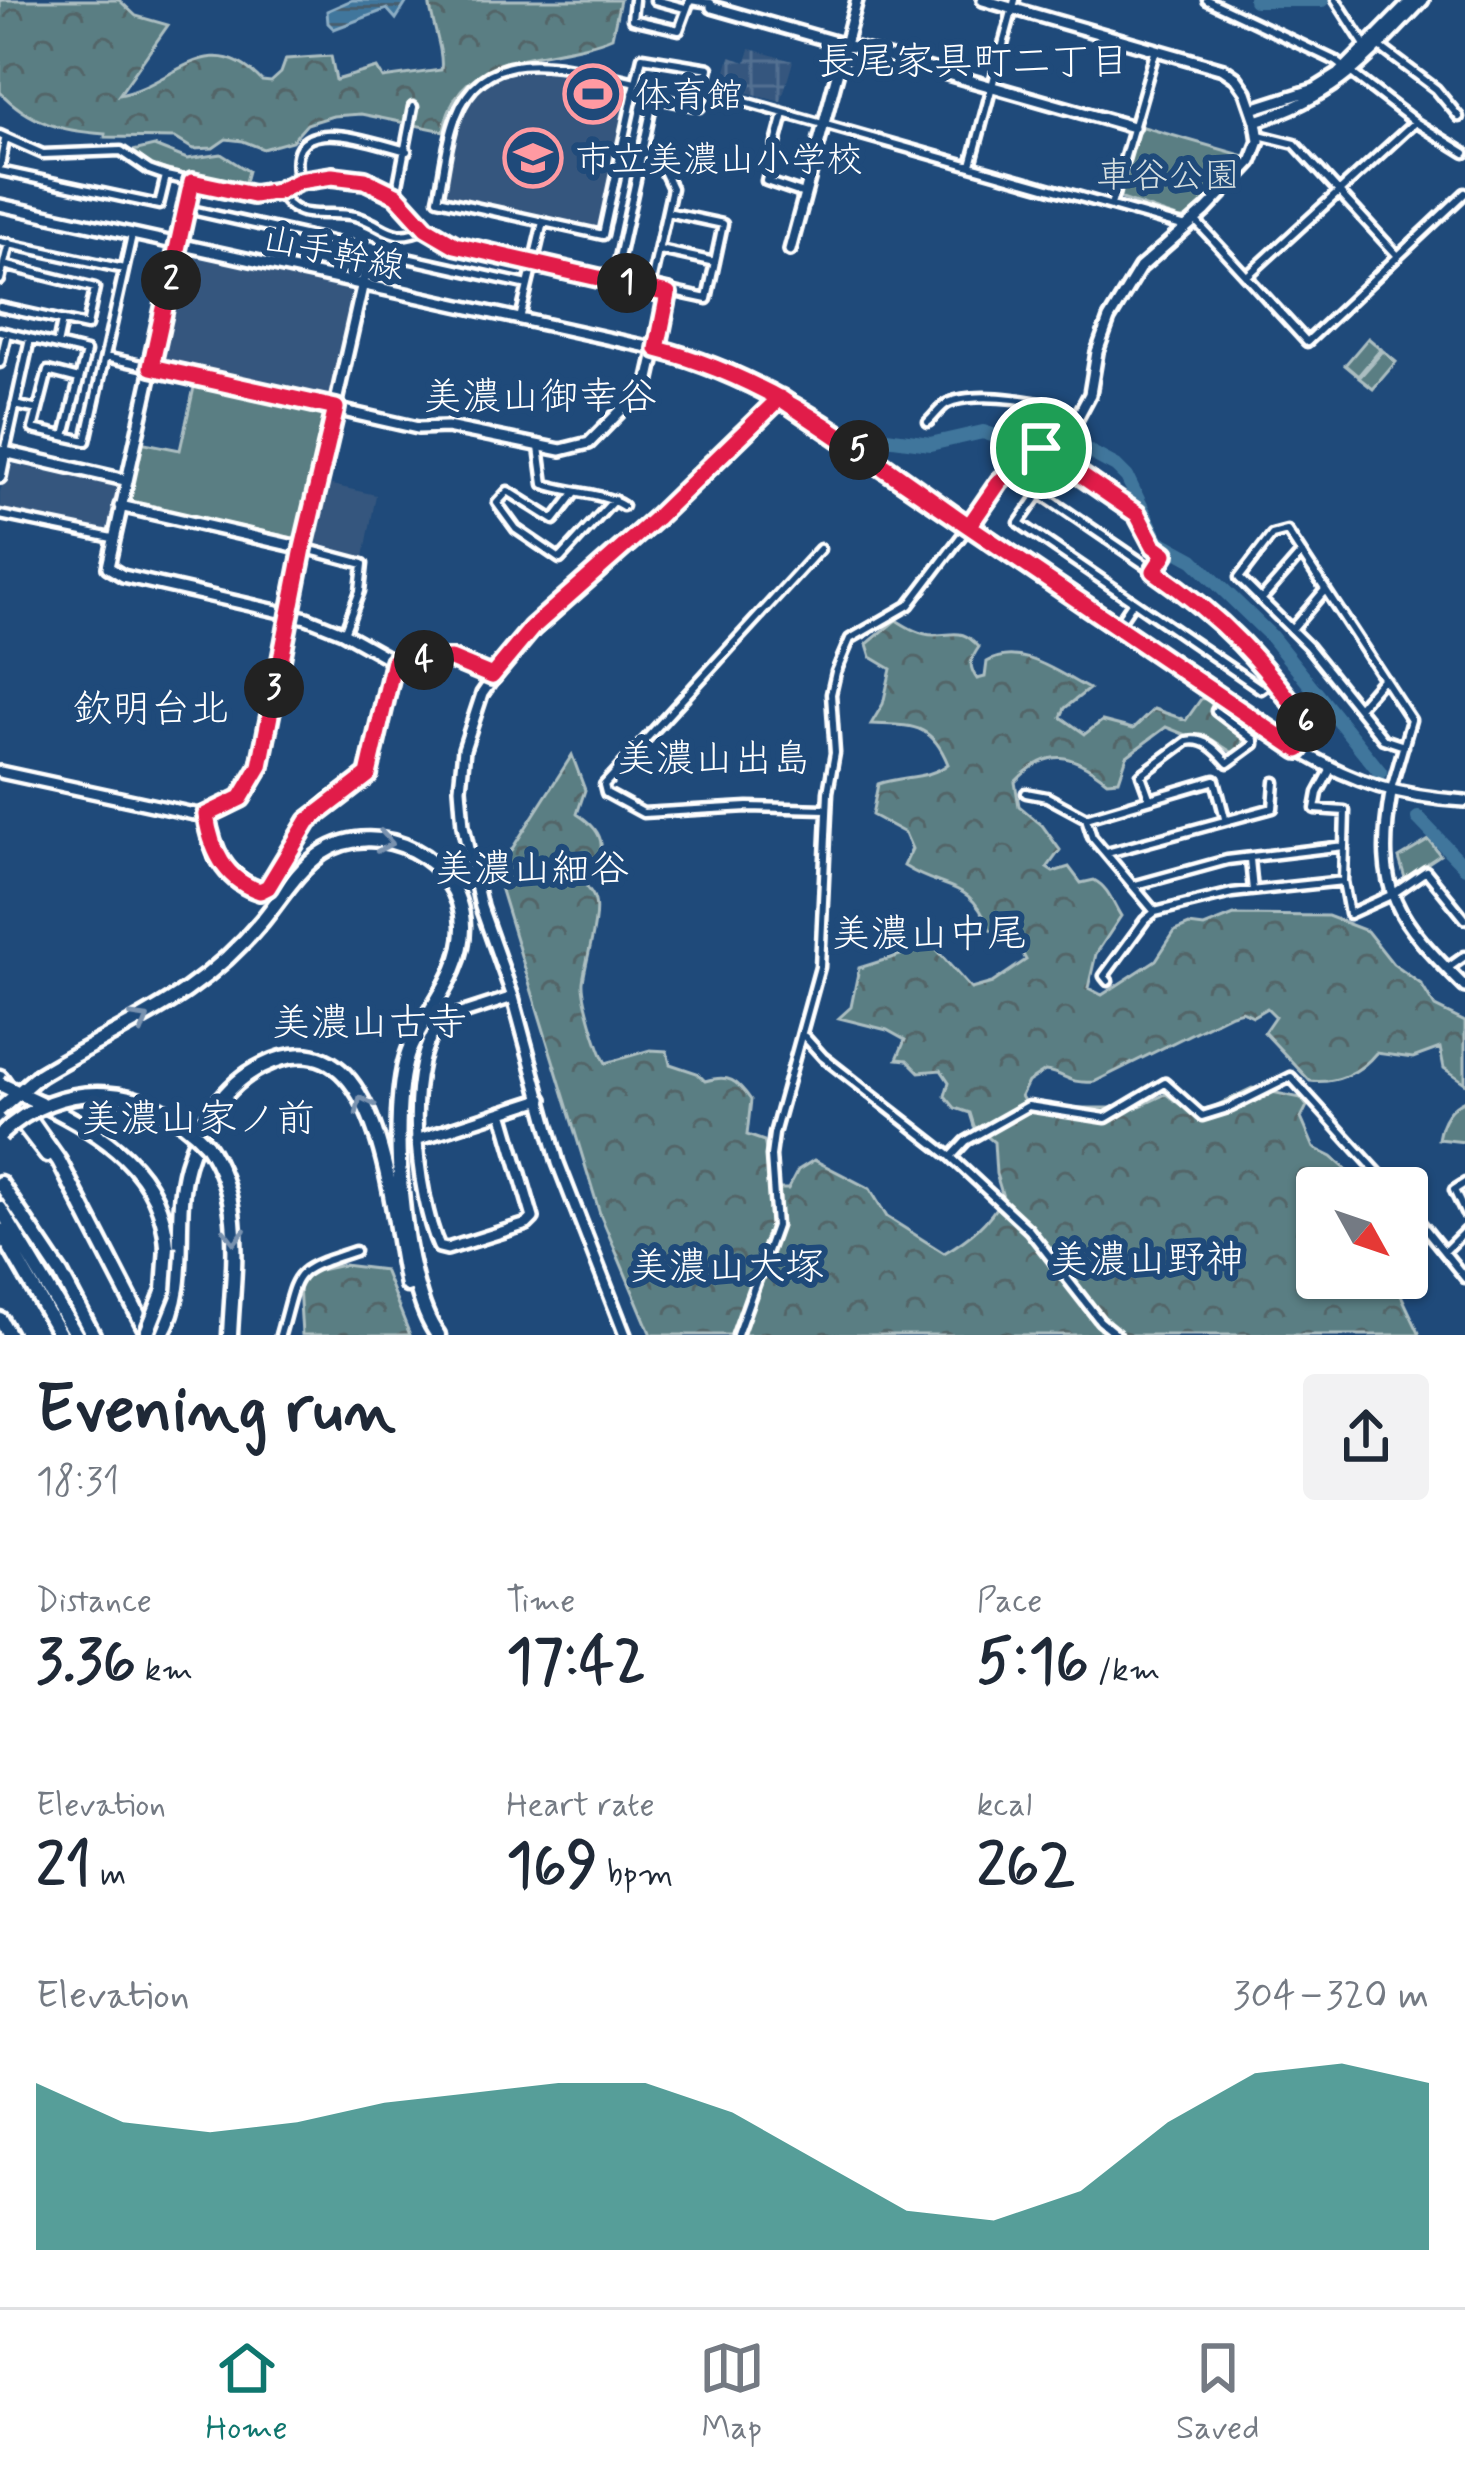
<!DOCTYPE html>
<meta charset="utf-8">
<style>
body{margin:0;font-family:Mynerve,"Klee One",sans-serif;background:#f2f2f3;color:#1f2937;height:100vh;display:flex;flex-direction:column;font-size:45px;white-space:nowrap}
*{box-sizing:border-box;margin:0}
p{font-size:39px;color:#747a83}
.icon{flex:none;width:66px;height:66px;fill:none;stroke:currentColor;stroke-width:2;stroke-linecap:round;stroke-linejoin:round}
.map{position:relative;height:1335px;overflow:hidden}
.panel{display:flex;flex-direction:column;background:#fff;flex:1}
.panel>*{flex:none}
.needle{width:78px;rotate:130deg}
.fabs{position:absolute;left:1296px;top:1167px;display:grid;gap:24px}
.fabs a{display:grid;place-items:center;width:132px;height:132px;border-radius:12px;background:#fff;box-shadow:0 3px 9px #0004;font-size:60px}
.pin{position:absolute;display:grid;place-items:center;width:102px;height:102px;color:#fff;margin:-51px;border:6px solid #fff;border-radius:50%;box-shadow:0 3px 12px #0007}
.km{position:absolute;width:60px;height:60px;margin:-30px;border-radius:50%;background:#222;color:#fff;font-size:33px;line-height:60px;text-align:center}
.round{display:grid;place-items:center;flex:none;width:126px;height:126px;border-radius:12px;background:#f2f2f3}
.summary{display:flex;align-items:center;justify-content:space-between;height:204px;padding:0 36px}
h1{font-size:66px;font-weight:800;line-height:90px}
.figures{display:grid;grid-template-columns:repeat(3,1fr);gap:18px;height:204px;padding:12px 36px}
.figures div{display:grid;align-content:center}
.figures b{font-size:60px;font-weight:800}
.figures small{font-size:33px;font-weight:400}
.figures p{font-size:33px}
.chart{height:336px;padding:24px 36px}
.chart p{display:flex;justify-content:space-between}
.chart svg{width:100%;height:216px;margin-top:12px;fill:#0f766e;opacity:.7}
.menu{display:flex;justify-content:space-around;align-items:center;height:168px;border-top:3px solid #e0e1e3;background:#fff;font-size:33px;color:#747a83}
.menu a{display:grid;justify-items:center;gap:6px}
.menu .current{color:#0f766e}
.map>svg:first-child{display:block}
.built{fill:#35577e}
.industrial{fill:url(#industrial-grid)}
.green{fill:#5a7e83;stroke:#acbec1;stroke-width:3}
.forest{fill:url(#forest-crowns);stroke:#acbec1;stroke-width:3}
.water{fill:url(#water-rules);stroke:#8cadc4;stroke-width:3}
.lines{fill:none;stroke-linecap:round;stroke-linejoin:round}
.river{stroke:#40769c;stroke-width:14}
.street-casing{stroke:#fff;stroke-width:15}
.secondary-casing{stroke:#fff;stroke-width:18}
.highway-casing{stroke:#fff;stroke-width:21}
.street{stroke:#1f4a7a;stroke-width:6}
.secondary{stroke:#1f4a7a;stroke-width:9}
.highway{stroke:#1f4a7a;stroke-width:12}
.highway-bridge-casing{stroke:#fff;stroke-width:21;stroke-linecap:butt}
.highway-bridge{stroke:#1f4a7a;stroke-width:12}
.oneway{stroke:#7992af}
.route-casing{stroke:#fff;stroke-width:24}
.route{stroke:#e11d48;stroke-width:15}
.labels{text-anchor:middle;stroke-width:12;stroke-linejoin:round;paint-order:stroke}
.poi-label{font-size:36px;fill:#fff;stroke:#1f4a7a;text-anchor:start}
.park-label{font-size:36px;fill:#d6dfe0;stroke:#1f4a7a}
.street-label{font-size:36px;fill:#fff;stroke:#1f4a7a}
.neighbourhood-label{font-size:39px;fill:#fff;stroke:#1f4a7a}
</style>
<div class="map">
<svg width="1465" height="1335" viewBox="0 0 1465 1335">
<defs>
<pattern id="industrial-grid" width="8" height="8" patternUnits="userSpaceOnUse" patternTransform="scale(3)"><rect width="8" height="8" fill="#35577e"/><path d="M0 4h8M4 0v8" fill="none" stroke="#537091"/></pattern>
<pattern id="forest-crowns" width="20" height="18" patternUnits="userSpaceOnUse" patternTransform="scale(3)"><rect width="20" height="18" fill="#5a7e83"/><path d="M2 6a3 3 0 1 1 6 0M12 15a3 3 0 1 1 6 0" fill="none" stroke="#536568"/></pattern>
<pattern id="water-rules" width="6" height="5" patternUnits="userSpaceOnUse" patternTransform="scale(3)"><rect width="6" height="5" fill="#40769c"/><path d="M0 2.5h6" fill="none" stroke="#475f70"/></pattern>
</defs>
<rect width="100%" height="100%" fill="#1f4a7a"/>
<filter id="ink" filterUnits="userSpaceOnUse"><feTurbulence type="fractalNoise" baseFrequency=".00833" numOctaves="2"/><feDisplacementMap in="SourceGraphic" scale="24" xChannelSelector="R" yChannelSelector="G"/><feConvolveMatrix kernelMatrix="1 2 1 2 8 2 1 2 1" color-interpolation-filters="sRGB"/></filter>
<g filter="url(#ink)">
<path class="built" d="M542,65l90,20 -32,146 -159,-34 18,-79 13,-23 20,-17 26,-11z
M187,256l166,33 -24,108 -169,-35z
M9,463l108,24 -10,42 -4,3 -103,-22v-18z
M327,484l49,11 -12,62 -52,-15z"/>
<path class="industrial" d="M750,49l43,12 -12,41 -59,-17 8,-28 16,5z"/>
<path class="green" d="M1139,126h1l105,30 -21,28 -37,34 -7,1 -61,-21z
M154,146l33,13 34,-5 27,17 -5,18 -91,-23 -19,-15z
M1368,338l13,11 -23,27 -13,-11z
M1383,351l13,11 -23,27 -14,-11z
M195,383l125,29 3,5 -26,119 -4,2 -163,-36 10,-60 40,8z
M1429,840l11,15 -35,23 -6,-20z"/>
<path class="forest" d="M0,0h119l17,16 32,9 -49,70c53,-9 89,-71 143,-14l9,1 10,-9 5,-14 45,-3 5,24 41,-12 6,10 58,-8c3,-19 -10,-49 -12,-70h191l-8,37c-57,25 -157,9 -168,94l-83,-17 -28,2 -26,8 -15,17 -29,8 -20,-8 -17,-2 -13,9 -20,1 -18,-11 -70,-1v-3c-42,-3 -75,-10 -105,-42z
M896,620c11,7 24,15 38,15 22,0 28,-7 45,12 -9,13 -11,19 -2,32l8,-2 2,-15c33,-20 72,12 102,27l-24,19 -4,9 24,17 17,-13 31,8 21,-20 32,11 15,-21 7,-2 4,7 -1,10 33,22 -2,9 -9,8 -28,-18 -17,1 -22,-9 -39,29 -8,24 -12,1c-35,-28 -58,-35 -92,1l4,24 23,19 18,25 -13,18 6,4 16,-5 12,16 13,-3c15,8 18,22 27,36l-25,38 -8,34 14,7 54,-35 19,-29 14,-6 15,2 30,-12 94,1 39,15 26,33 28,20 14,23 30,15v61l-21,-15 -4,-20 -27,10 -37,-5c-16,20 -40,31 -66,28l-46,-49 11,-16 -8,-8 -14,8 -11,-5 -11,3 -137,68c-28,2 -27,-8 -49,-11l-17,11 -7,14 3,5 54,7h58l30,-14 24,18 23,-5 39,-19 49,10 6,8 -6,12 13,30 18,9 35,31h-50v90h76l27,57h-769l-51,-121 -104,-340 76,-119 13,35 -8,24c32,20 30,39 7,68 3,6 8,10 10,16 7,16 -9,65 -11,84 -1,14 15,68 23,81l44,-13 17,1 3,13 27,9 8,8c24,-7 32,-1 46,19l-4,35 17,6 7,31 -1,17h18l10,-19 16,-10 56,29 17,28 57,36c26,-15 44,-30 59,-56l-7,-23 -2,-32 -20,-16 -4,-13 -15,-5 -10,-12 4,-14 -8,-12 -22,2 -12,-12 -10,-1 8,-19 -18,-10 -48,-12 12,-11 8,-39 73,-23 39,44 21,-6 34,-23c-8,-17 -17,-27 -36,-30 -21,-53 -44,-37 -86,-64l8,-17 -7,-16 -33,-18 6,-31c25,-9 50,-4 70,-20 -17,-42 -36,-38 -77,-40l12,-20 8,-35 -20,-12 -4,-13z
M1465,1100v42l-27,-3c3,-17 10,-32 27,-39z
M343,1265l41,5 26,65h-108l-3,-50 7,-12z"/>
<path class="water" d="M352,0h56l-12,19 -9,-10 -53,20 -6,-6 -1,-12z"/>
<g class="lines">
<path class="river" d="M1255,0h67
M879,437l51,7 53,-12 33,11 31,-14 69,37 11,11 31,64 35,19 77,75 110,137
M1418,818l47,49"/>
<g class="street-casing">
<path id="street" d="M634,0l-2,19 47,11 11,-30 21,3
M655,0l30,8
M1207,0l129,61 79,61 50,31
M1336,0l30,47
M1379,46l57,43 23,28
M633,93l67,14 9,-39 -67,-11 -6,25 -33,153 -165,-36c6,-26 8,-57 18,-82 30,-81 118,-48 180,-35
M724,96l462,131
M784,114l-18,67 38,13
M0,135l43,19 78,-3 28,19 17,6 87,19 26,-4 20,-10 33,-5 33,4 31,15 30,33 29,17 252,54 16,-75 -56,-12
M1259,135l36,9 103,112
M642,152l15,4 15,32 -22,99
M971,165l44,-165
M0,166l5,-26
M0,171l159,34 7,-29
M299,181c-19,-74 71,-39 108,-30
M279,192c17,33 46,17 76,24 33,9 34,29 71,12
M396,195l17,-88
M1111,205l45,-156
M187,209l341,76
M1195,220l112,122 158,-149
M0,242l124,27
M180,243l12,-61
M660,250l55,12
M1247,276l168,-154
M0,280l9,-37
M614,281l40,-184
M0,307l87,19 8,-38 -91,-23
M520,319l23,-97
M0,331l86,21 -21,84
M57,345l5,-24
M105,357l46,10
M0,363l7,-30
M79,379l-31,-8 -15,58 53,12 46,-206
M15,405l23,5
M928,422c6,-5 13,-16 20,-19 27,-13 107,-2 130,14
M539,447l5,37c25,9 58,8 79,22
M1041,448l96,66 17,32 11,8 -11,17
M5,452l25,-113
M1061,463l-42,60 242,166 14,-10
M1040,493l164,112 59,58 49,67 -13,20
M574,494l-20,26 -46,-29 -11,12 19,26 44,30 54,-59
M0,515l112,23
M303,548l60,16 -3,27 -16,42
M820,549l-216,236 2,8 37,20 105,-6 78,2
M1261,600l40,-46
M1118,624l15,-22
M1292,629l32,-38
M1358,708l25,-29
M1331,769l-13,24 -3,16 30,2 -2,70 6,33 42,-19 35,-24 39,48
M1391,789l20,-69 -124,-189 -15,4 -33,43 69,68 75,93 21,7
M1026,793l21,4 39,21 6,19 63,75 -10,8 -41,56 4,5
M1149,797l-8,-22 46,-34c18,-4 30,10 41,22l26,-19v-4l-38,-29 8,-12
M1086,818l129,-38 10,38
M1107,853l166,-45 2,-26
M1250,859l3,32
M1136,885l91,-25 117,-14
M1155,912l77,-19 111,-12
M1448,968l17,-12
M805,1037l18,20 128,100 78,73 71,91 17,14
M951,1157l15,-16 62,-35 78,12 59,-35 37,33 29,-9 60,-30 101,111
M1465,1183l-11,7 11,23
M1407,1206l58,72
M1444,1252l21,-21
M280,1335c19,-66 8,-62 75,-84
M737,1335l39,-109 -5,-70 3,-22 46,-167 8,-175 7,-39 -4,-59 5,-22 14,-33 59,-34 60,-79"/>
</g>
<g class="secondary-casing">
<path id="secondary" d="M712,7l421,120
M1252,109l63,-20 24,-15 73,-74
M1256,121c83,-26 109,-61 167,-121
M0,205l657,144 70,21 82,45 490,335c56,33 101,47 166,51
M179,246l-71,321 15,9 184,42 35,14 52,29 57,-2 41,17
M790,250l67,-250
M151,367l267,61 29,-1 114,23 28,-7 59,-60 20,-89
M0,451l125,29
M0,477l5,-25
M120,506l183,42
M969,526l31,-45 75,-59 15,-28 7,-42 12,-33 31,-51 66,-58 45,-48 8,-21 -3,-20 -10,-29 -10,-14 -13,-9 -240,-69
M0,772l194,42c33,2 55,-19 66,-47l43,-219 68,-301
M1391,793c-17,100 5,125 74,194
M206,815l9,42 39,33 14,-3 40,-66 21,-20 37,-24 28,-116
M502,1112l31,106 -6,6 -80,25 -8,-2c-22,-49 -40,-189 6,-228l68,-22
M416,1140l126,-41
M625,1335l-67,-172 -45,-166 -32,-90 -18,-81 -3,-38 4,-39 18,-55 34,-49 198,-181 66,-66"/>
</g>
<g class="highway-casing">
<path id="highway" d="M38,1076c85,-52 157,-74 224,-155 19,-23 35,-51 60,-68 57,-37 139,5 141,73 1,48 -37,83 -54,125 -22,56 -8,236 29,284
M0,1077l59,84 89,173
M0,1094l47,61
M41,1103c62,31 121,67 126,143
M206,1144c40,58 27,124 24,191
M0,1183l61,91 32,61
M0,1208l76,127
M0,1230l60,105
M0,1319l9,16
M161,1335c31,-52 10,-113 26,-170 11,-39 38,-81 75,-99 121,-60 129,151 145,219"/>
</g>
<use href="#street" class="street"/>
<use href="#secondary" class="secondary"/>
<use href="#highway" class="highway"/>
<g class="highway-bridge-casing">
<path id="highway-bridge" d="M0,1084l40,19
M0,1109l38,-33
M0,1135c61,-59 149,-53 206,9
M146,1335l18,-45 3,-44"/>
</g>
<use href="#highway-bridge" class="highway-bridge"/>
</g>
<defs><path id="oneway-chevron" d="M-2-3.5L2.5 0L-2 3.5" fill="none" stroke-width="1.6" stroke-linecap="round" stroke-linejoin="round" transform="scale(3)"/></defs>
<g class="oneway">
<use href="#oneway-chevron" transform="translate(385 842) rotate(10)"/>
<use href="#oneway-chevron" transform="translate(141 1021) rotate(-30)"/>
<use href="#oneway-chevron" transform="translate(363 1104) rotate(-116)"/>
<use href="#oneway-chevron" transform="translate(234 1236) rotate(90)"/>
</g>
</g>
<g class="lines" filter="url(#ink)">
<g class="route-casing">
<path id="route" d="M1041,448l-41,33 -31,45c-101,-70 -190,-146 -312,-177l11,-55 -213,-49 -29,-17 -30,-33 -31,-15 -33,-4 -33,5 -20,10 -26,4 -61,-13 -41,185 185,41 -33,140 -43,218 -19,32 -35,17c5,34 18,65 54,76l8,-4 40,-66 60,-46 26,-114 57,-2 41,17 40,-48 124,-110 124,-120 519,352 13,-20c-50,-69 -88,-111 -158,-159l11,-17 -11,-8 -17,-32 -96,-66"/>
</g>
<use href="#route" class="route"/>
</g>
<defs>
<g id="stadium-ring" transform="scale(3)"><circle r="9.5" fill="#1f4a7a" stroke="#ff9aa2" stroke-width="1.5"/><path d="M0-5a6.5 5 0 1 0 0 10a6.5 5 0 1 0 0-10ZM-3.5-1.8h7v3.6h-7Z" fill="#ff9aa2"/></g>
<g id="school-ring" transform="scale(3)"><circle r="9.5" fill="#1f4a7a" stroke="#ff9aa2" stroke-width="1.5"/><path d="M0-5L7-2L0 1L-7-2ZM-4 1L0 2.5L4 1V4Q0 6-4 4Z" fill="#ff9aa2"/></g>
</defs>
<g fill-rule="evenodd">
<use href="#stadium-ring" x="593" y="94"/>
<use href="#school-ring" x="533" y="158"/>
</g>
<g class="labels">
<g class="poi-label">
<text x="635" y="107">体育館</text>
<text x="575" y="171">市立美濃山小学校</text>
</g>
<g class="park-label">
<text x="1168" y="187">車谷公園</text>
</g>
<g class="street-label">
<text transform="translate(334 251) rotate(12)" y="13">山手幹線</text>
</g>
<g class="neighbourhood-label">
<text x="973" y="74">長尾家具町二丁目</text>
<text x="540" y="409">美濃山御幸谷</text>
<text x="151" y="721">欽明台北</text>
<text x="714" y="771">美濃山出島</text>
<text x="532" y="881">美濃山細谷</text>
<text x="929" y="946">美濃山中尾</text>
<text x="369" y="1035">美濃山古寺</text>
<text x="198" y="1131">美濃山家ノ前</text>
<text x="1147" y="1272">美濃山野神</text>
<text x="727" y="1279">美濃山大塚</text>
</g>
</g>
</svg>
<div class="fabs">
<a><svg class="needle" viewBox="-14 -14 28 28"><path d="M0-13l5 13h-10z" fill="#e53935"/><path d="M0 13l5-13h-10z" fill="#747a83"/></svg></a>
</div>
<div class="pin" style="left:1041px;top:448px;background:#1e9e55"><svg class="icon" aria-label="arrive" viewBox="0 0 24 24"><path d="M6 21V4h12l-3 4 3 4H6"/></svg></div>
<b class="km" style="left:627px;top:283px">1</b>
<b class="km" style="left:171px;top:280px">2</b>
<b class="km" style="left:274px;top:688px">3</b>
<b class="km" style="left:424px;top:660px">4</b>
<b class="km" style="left:859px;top:450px">5</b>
<b class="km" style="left:1306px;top:722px">6</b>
</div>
<section class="panel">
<div class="summary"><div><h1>Evening run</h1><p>18:31</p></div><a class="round"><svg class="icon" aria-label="share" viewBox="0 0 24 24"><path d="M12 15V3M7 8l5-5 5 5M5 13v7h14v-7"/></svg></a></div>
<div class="figures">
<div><p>Distance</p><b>3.36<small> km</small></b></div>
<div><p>Time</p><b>17:42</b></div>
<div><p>Pace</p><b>5:16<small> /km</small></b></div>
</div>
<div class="figures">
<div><p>Elevation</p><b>21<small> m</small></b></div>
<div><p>Heart rate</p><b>169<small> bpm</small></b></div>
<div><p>kcal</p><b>262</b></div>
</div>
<div class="chart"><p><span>Elevation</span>304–320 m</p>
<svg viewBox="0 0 160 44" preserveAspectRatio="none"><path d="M0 44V10L10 18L20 20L30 18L40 14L50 12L60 10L70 10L80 16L90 26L100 36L110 38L120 32L130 18L140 8L150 6L160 10V44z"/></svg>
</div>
</section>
<nav class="menu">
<a class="current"><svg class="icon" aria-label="home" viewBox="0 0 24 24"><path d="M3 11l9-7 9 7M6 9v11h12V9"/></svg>Home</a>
<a><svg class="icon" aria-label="map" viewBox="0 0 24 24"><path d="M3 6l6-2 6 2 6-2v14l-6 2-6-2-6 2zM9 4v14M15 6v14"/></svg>Map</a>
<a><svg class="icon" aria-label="saved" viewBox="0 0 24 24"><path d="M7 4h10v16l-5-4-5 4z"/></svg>Saved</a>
</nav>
